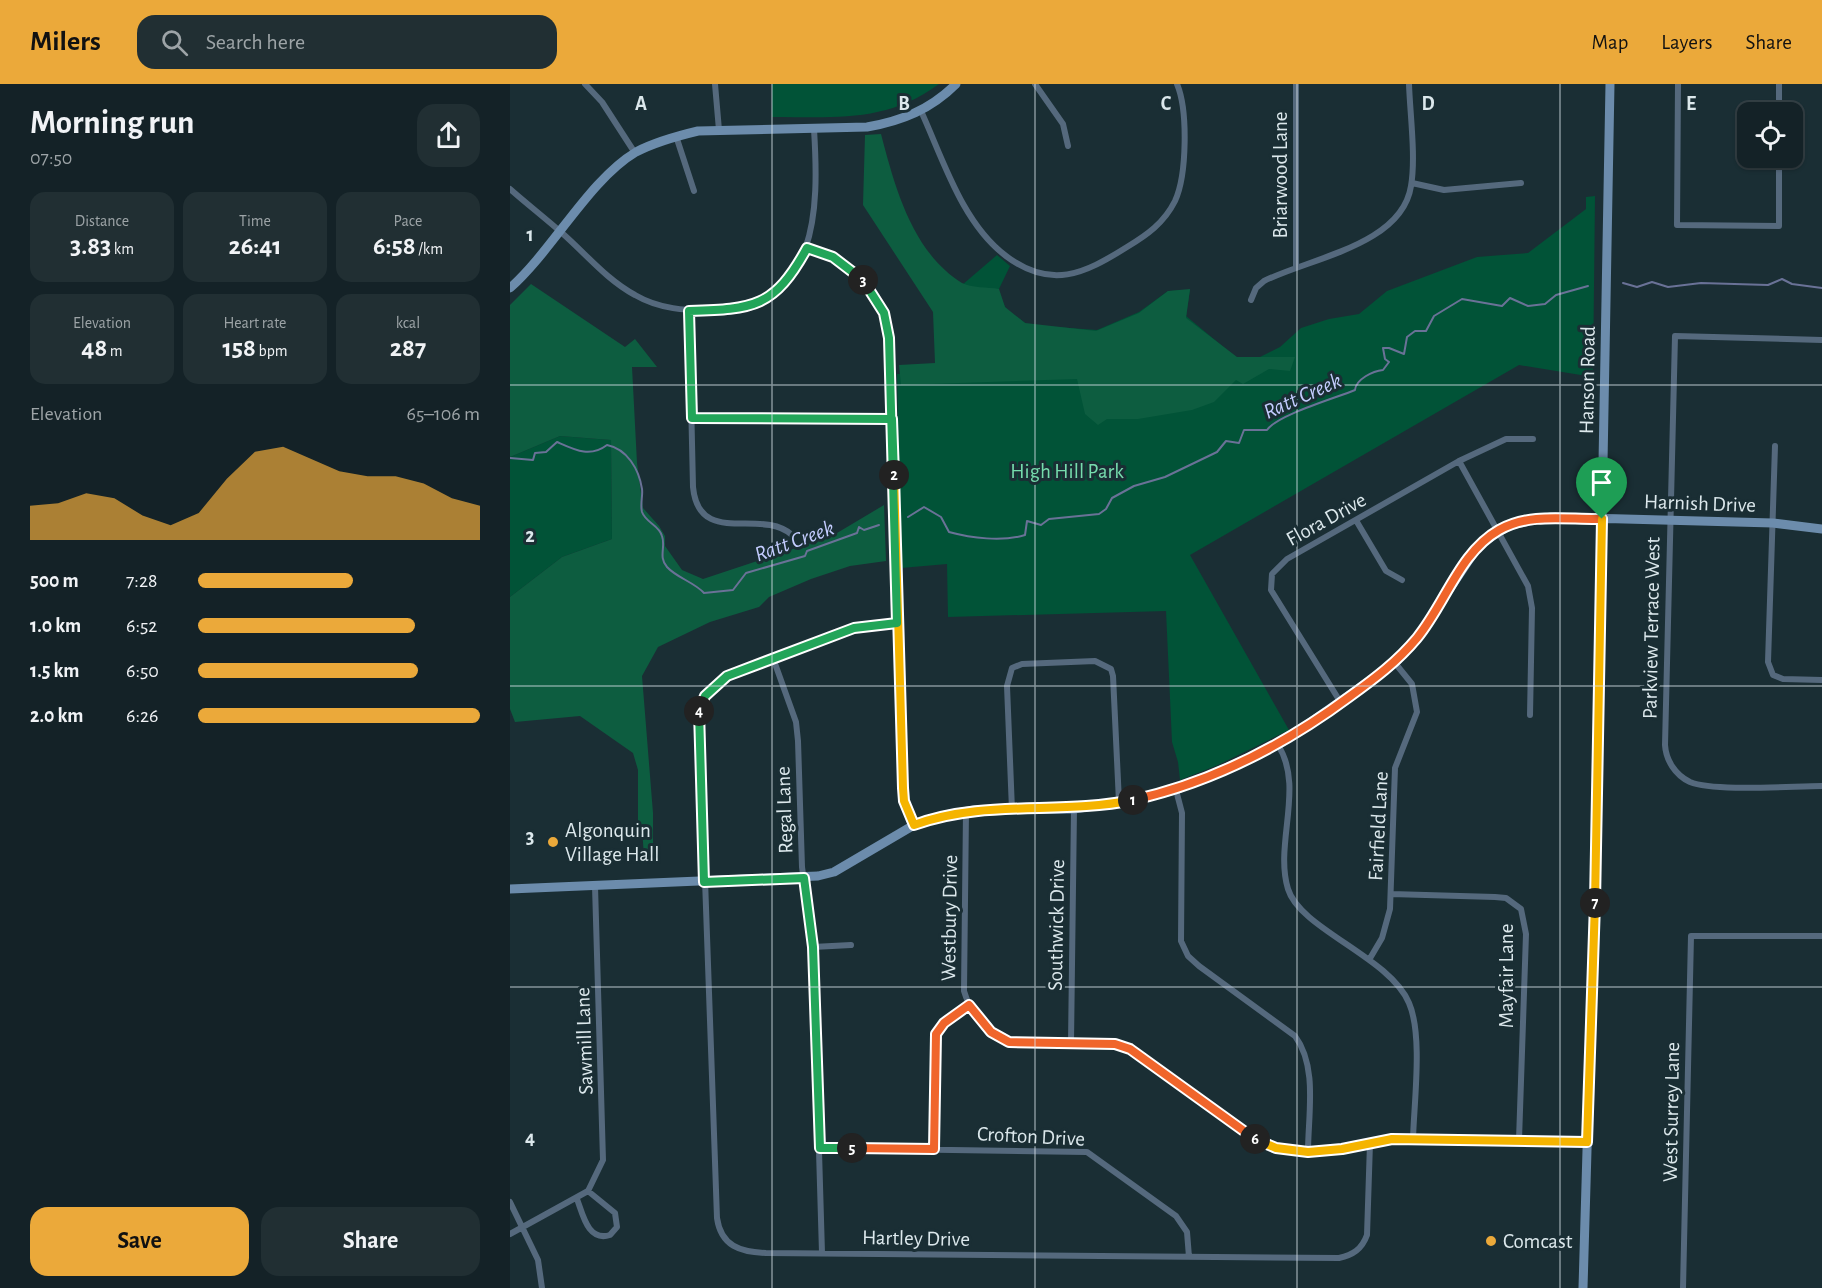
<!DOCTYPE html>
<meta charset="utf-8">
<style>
body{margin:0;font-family:"Alegreya Sans",sans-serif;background:#212f33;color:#f1f3f6;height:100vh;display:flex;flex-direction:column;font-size:22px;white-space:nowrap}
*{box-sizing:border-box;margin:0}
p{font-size:20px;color:#9da4a7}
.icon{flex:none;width:33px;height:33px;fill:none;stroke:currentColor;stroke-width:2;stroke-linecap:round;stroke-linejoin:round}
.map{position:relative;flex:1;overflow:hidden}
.details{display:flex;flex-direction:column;background:#142227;width:510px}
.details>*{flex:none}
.buttons{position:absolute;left:1227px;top:18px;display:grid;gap:12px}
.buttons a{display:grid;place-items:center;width:66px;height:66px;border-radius:12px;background:#142227;box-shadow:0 2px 4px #0004,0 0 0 2px #333f44;font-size:30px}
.pin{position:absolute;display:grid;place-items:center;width:51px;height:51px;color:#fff;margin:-62px -26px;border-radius:50% 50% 50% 0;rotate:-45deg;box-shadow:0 0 6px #0007}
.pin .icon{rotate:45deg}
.km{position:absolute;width:30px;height:30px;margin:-15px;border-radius:50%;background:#222;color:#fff;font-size:16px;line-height:30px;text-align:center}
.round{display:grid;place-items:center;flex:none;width:63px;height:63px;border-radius:18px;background:#212f33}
.summary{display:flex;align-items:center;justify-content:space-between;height:102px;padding:0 30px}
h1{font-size:33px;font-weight:700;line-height:45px}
.metrics{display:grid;grid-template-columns:repeat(3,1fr);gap:9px;height:102px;padding:6px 30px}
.metrics div{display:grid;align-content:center;border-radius:15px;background:#212f33;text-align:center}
.metrics b{font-size:26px;font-weight:700}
.metrics small{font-size:16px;font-weight:400}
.metrics p{font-size:16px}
.chart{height:168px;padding:12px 30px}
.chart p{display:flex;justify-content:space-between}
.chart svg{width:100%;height:108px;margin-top:6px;fill:#eba93a;opacity:.7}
.cta{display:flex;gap:12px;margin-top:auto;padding:12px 30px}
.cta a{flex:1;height:69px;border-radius:18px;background:#eba93a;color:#111;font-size:24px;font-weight:700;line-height:69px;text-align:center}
.cta a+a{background:#212f33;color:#f1f3f6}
ul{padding:0 30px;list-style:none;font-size:20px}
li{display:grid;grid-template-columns:96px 72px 1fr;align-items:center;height:45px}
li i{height:15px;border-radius:8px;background:#eba93a}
header{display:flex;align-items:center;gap:36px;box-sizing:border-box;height:84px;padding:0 30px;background:#eba93a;color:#111}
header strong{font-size:28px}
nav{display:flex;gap:33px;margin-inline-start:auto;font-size:21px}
.search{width:420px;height:54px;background:#212f33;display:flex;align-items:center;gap:15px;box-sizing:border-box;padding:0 21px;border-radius:18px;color:#9da4a7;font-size:22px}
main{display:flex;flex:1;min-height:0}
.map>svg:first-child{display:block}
.green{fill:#015337}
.forest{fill:#0d5d40}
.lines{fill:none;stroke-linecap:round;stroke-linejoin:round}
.stream{stroke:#6a7297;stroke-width:2}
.street{stroke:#55697d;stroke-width:6}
.secondary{stroke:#6c8cac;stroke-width:9}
.split-1-casing{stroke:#fff;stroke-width:12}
.split-2-casing{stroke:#fff;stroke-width:12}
.split-3-casing{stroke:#fff;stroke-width:12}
.split-4-casing{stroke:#fff;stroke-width:12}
.split-5-casing{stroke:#fff;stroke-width:12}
.split-6-casing{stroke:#fff;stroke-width:12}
.split-7-casing{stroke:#fff;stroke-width:12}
.split-8-casing{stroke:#fff;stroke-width:12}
.split-1{stroke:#f0652b;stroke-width:8}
.split-2{stroke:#f5b400;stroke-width:8}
.split-3{stroke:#22a559;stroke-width:8}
.split-4{stroke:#22a559;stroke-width:8}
.split-5{stroke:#22a559;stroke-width:8}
.split-6{stroke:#f0652b;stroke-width:8}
.split-7{stroke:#f5b400;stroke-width:8}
.split-8{stroke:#f5b400;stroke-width:8}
.grid{fill:none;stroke:#dce8ec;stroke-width:1.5;stroke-opacity:0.55}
.poi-dot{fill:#eba93a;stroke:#1a2e34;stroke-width:2}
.labels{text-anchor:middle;stroke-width:6;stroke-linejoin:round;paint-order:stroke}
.street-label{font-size:21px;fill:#dce8ec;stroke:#1a2e34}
.park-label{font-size:21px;fill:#76dcad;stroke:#1a2e34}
.poi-label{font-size:21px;fill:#dce8ec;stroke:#1a2e34;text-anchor:start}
.water-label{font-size:22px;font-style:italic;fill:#c4cdff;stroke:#1a2e34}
.grid-label{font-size:20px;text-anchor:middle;font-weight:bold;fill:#dce8ec;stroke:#1a2e34;stroke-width:6;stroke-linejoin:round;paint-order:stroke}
</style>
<header>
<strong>Milers</strong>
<div class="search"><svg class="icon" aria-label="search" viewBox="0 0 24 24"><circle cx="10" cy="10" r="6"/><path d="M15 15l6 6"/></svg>Search here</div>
<nav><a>Map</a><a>Layers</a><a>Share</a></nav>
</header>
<main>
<section class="details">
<div class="summary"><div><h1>Morning run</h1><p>07:50</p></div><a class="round"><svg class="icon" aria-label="share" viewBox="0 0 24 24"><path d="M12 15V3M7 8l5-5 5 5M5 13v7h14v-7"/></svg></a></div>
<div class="metrics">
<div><p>Distance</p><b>3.83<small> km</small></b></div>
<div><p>Time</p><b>26:41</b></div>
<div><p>Pace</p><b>6:58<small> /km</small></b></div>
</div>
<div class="metrics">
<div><p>Elevation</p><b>48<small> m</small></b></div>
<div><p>Heart rate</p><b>158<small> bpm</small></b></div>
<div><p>kcal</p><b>287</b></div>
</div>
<div class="chart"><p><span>Elevation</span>65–106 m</p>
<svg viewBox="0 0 160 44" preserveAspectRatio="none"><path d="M0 44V30L10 29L20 25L30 27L40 34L50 38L60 33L70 19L80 8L90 6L100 11L110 16L120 18L130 18L140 21L150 27L160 30V44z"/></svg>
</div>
<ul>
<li><b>500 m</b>7:28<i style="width:55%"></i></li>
<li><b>1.0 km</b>6:52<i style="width:77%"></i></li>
<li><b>1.5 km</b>6:50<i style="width:78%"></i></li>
<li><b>2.0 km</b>6:26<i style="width:100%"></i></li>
</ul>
<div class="cta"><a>Save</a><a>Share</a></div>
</section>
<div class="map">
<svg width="1312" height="1204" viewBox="0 0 1312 1204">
<rect width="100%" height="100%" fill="#1a2e34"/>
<path class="green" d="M262,0h167c-53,39 -104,33 -167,33z
M1085,112l-2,181 -74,-12 -329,190 99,175 -71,35 -38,15 -2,-18 -6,-20 -6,-131 -218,6 -1,-53 -46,4 -4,-194 66,-1 -1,-88 35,-30 13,11 -12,25 8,18 22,16 69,5 42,-18 29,-21 22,-1 -4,26 52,43h18l24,-12 21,-19 28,-9 30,-5 28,-23 90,-34 51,-4 58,-44v-12z
M50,352l51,4 1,99 -50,18 -52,40v-140z"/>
<path class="forest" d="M371,50c14,53 31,118 81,149 9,5 26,4 37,6l6,18 20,16 71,8 43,-18 29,-22 22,-2 -4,29 51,39h58l-5,14 -21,-2 -26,15 -7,-4 -22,22 -22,8 -54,9h-31l-9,6 -13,-11 -8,-35 -176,6 -2,-20 36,-2 -2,-51 -70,-107 2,-70z
M21,200l94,63 10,-8 22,28h-25l5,96 6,45 16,18 6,10v10l17,24 21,9 129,-43 52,-31 2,56 -36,5 -39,13 -42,18 -10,10 -49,15 -52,25 -16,29 11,137v41l-9,2 -2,-27 -4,-8v-51l-5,-17 -53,-37 -65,6 -5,-13v-112l52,-40 50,-18 -1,-99 -51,-4 -50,21v-152z"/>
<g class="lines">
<path class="stream" d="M1113,199l14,4 15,-5 16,5 33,-4 67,2 14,-6 10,5 30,4
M0,374l23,2 2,-7 11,-1 11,-10c18,8 33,16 50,3 20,4 32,24 35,44 1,7 -2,15 0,23 4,11 17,13 20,24 4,11 -4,21 5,31 10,11 27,15 37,26l29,-3 13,-17 59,-17 2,-5 50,-18 2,-6 5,3 15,-5
M398,433l16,-10 17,10 8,15c22,6 53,10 76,3l2,-14 14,4 8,-6 50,-5 7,-5 6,-11 22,-12 31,-9 52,-25 9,-11 13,2 5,-13h23c10,-15 69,-32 88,-40 1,-11 18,-19 28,-20l6,-8 -4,-3 -2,-11h6l15,6 3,-17 8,-6h11l8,-15 28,-17 40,7 8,-8 18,8 17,-2 11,-9 32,-9"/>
<path class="street" d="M75,0l17,18 33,51
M205,0l4,46
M525,0l28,40 5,22
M786,0v182
M1168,0l-1,141 102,1v-68
M1269,0v28
M411,27c22,48 41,112 85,145 45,34 78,18 121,-9 20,-12 37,-24 48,-46 12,-26 13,-91 2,-117
M166,52l18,55
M902,99l32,7 77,-7
M0,105c17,15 35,29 52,44 24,21 45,47 73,62 24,14 51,16 79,15 105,-2 105,-101 100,-181
M297,164c40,15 69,36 81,79l15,461 1,13 10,24
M741,216l5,-12 8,-7c46,-23 138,-36 147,-95 5,-29 -1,-72 -2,-102
M179,227l4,176c6,61 68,20 99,48
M1312,256l-147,-4 -10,409c1,15 10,30 25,37 24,10 102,4 132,4
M182,334l200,1
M1265,362l-7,216 5,13 10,4 39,1
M949,377l69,125 4,22 -2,107
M847,438l29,49 16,9
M387,539l-43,5 -127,48 -22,20 -6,14 18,508c4,28 23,34 49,35l573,5c14,-3 23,-9 28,-23l3,-92
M263,574l23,64 2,19 4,126 11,80 9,306
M831,619l-70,-113 1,-16 15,-15 172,-98 47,-22h27
M768,661c27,42 -4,99 10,144 12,40 102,68 121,114 14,32 5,99 4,136
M666,706l6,23 -1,128 7,15 11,10 96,70c23,31 13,79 13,116
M502,726l-5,-124 5,-18 10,-4 73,-3 16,8 2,7 6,126
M456,727l-2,180c5,18 21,39 38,49l120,5 26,16 105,77 38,13 34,1 67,-13 195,3
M881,810l104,3 11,1 15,11 5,25 -7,206
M303,863l38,-2
M859,876l13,-22 8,-29 5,-141 22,-56 -5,-28 -17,-21
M561,959l3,-234
M310,1064l267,4 89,64 11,16 2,25
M425,1065l1,-115 8,-11 25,-18
M67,1115c6,16 11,43 33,36l7,-8 -2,-14 -27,-22
M0,1118l28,58 4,28
M0,1150l78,-43 15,-31 -8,-274
M1173,1204l8,-352h131"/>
<path class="secondary" d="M0,204c43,-38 79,-108 126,-136 19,-10 41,-16 62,-21l169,-4c35,-6 64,-18 89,-43
M0,805l308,-13 16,-4 80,-47 31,-10 29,-5 100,-1 45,-7 57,-12 102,-45 117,-82 24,-28 60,-90 31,-20 41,-8 222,6 49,6
M1073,1204l13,-447 14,-757"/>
</g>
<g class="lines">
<g class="split-1-casing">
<path id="split-1" d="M623,716c80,-18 150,-54 216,-103 25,-18 48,-35 68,-59 28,-34 43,-86 82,-108 32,-18 69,-10 103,-11"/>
</g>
<g class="split-2-casing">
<path id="split-2" d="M384,391l9,313 1,13 10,24c70,-26 146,-10 219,-25"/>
</g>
<g class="split-3-casing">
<path id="split-3" d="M353,196l-30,-23 -26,-9c-33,60 -53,61 -118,63l3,107 200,1 2,56"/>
</g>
<g class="split-4-casing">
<path id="split-4" d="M189,627l6,-15 22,-20 127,-48 43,-5 -8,-285 -5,-25 -21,-33"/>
</g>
<g class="split-5-casing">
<path id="split-5" d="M189,627l5,171 100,-4 9,69 7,201h32"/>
</g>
<g class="split-6-casing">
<path id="split-6" d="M342,1064l82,1 2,-115 8,-11 25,-18 22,27 18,10 106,2 15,5 125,90"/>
</g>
<g class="split-7-casing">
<path id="split-7" d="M745,1055l21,9 32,4 34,-3 50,-10 195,3 8,-239"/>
</g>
<g class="split-8-casing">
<path id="split-8" d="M1085,819l7,-384"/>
</g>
<use href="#split-1" class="split-1"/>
<use href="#split-2" class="split-2"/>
<use href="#split-3" class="split-3"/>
<use href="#split-4" class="split-4"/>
<use href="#split-5" class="split-5"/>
<use href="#split-6" class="split-6"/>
<use href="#split-7" class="split-7"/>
<use href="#split-8" class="split-8"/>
</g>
<path class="grid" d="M262,0v1204M525,0v1204M787,0v1204M1050,0v1204M0,301h1312M0,602h1312M0,903h1312"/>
<g class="poi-dot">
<circle cx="43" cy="758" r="6"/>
<circle cx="981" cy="1157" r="6"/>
</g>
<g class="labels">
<g class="street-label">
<text transform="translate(770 91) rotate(-90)" y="7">Briarwood Lane</text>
<text transform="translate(1077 296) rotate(-89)" y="7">Hanson Road</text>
<text transform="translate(1190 419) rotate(2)" y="7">Harnish Drive</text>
<text transform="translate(816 435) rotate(-29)" y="7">Flora Drive</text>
<text transform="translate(1141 544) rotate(-89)" y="7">Parkview Terrace West</text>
<text transform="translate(274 726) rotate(-92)" y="7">Regal Lane</text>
<text transform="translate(868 742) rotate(-87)" y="7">Fairfield Lane</text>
<text transform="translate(439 834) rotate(-89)" y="7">Westbury Drive</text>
<text transform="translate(546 841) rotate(-89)" y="7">Southwick Drive</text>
<text transform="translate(996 892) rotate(-90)" y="7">Mayfair Lane</text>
<text transform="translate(74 957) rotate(-92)" y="7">Sawmill Lane</text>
<text transform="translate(1161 1028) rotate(-89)" y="7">West Surrey Lane</text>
<text transform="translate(521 1052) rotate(3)" y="7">Crofton Drive</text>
<text transform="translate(406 1154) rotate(1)" y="7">Hartley Drive</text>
</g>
<g class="park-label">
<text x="557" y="394">High Hill Park</text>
</g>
<g class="poi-label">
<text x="55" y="753">Algonquin<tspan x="55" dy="24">Village Hall</tspan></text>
<text x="993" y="1164">Comcast</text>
</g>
<g class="water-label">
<text transform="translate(792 311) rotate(-24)" y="8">Ratt Creek</text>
<text transform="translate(284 456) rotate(-20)" y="8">Ratt Creek</text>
</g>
</g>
<g class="grid-label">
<text x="131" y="26">A</text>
<text x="394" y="26">B</text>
<text x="656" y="26">C</text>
<text x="918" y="26">D</text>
<text x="1181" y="26">E</text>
<text x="20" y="157">1</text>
<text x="20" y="458">2</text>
<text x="20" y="759">3</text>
<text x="20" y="1060">4</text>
</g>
</svg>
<div class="buttons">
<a><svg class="icon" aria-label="locate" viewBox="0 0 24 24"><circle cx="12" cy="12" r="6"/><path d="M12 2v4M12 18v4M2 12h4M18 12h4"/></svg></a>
</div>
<div class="pin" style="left:1092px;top:435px;background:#1e9e55"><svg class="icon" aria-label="arrive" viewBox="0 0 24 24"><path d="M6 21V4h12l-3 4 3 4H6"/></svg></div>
<b class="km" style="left:623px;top:716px">1</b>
<b class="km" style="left:384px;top:391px">2</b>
<b class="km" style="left:353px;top:196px">3</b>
<b class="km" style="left:189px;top:627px">4</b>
<b class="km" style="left:342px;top:1064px">5</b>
<b class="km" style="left:745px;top:1055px">6</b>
<b class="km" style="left:1085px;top:819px">7</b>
</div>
</main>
